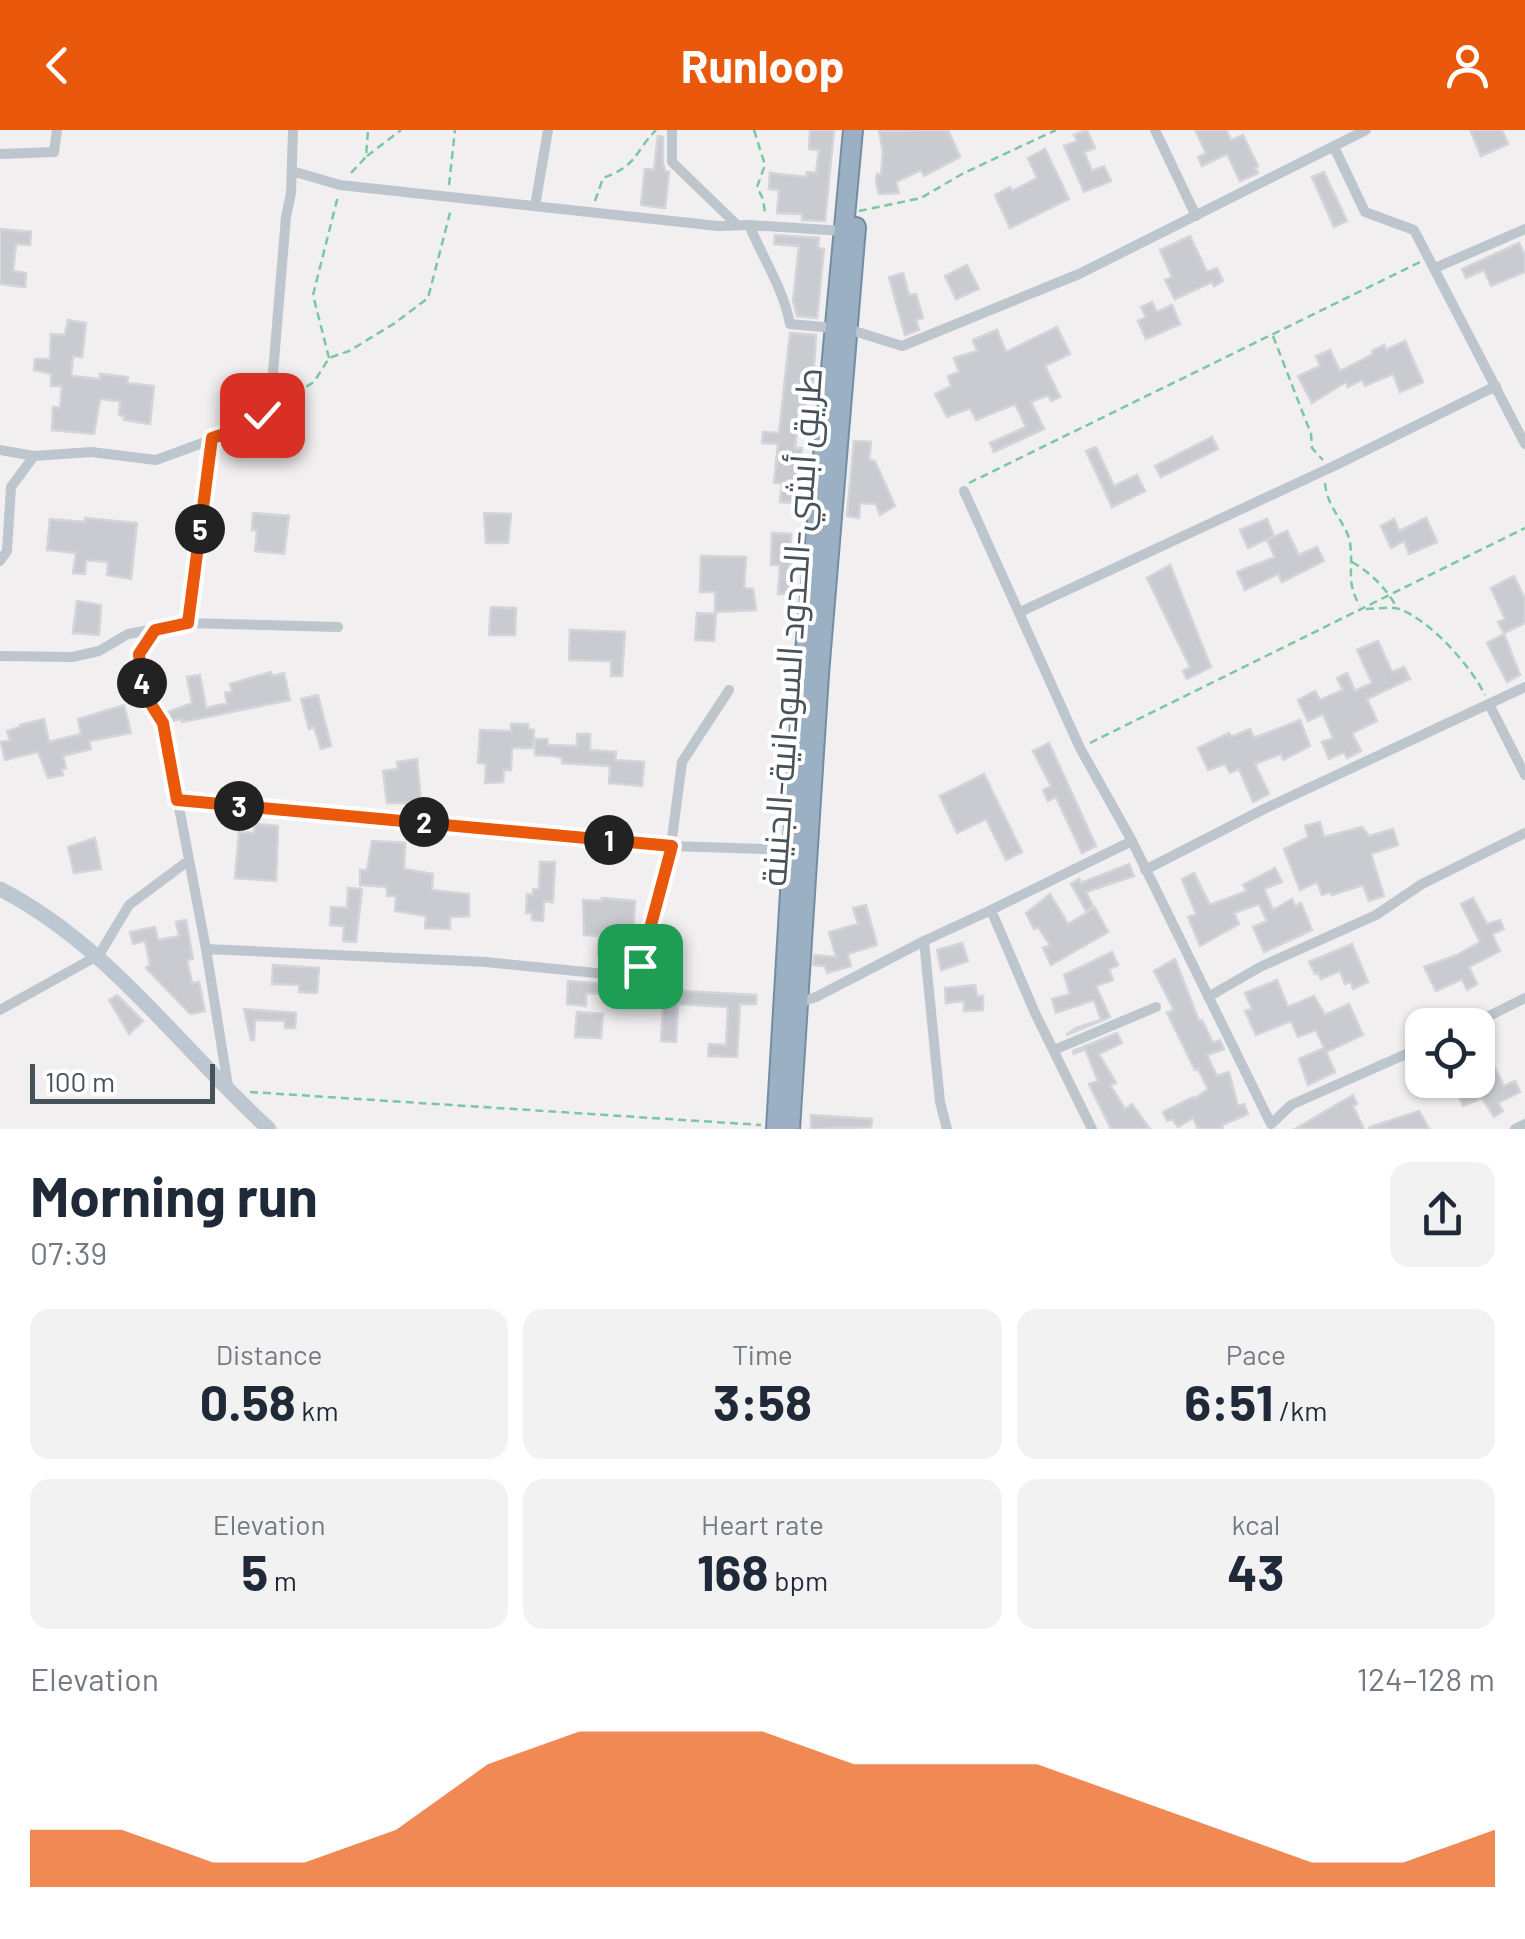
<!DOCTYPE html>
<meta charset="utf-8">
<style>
body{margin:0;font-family:Barlow,Cairo,sans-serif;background:#f2f2f3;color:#1f2937;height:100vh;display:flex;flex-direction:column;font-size:38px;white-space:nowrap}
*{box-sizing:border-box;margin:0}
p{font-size:32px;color:#747a83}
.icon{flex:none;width:55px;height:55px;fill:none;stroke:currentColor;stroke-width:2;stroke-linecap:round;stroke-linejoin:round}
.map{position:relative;height:999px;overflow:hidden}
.details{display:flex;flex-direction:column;background:#fff;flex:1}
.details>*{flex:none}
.controls{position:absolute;left:1405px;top:878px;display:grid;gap:20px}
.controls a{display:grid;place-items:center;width:90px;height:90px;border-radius:20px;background:#fff;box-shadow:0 2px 8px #0004;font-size:50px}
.scale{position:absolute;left:30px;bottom:25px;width:185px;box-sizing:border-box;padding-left:10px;border:5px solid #48525b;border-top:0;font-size:28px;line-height:35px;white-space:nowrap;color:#48525b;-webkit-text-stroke:8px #fff;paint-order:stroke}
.pin{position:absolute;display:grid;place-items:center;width:85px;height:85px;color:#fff;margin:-42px;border-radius:20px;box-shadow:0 5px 15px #0006}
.km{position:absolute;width:50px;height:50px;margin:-25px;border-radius:50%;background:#222;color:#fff;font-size:28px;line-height:50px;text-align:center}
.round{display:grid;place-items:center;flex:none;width:105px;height:105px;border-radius:20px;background:#f2f2f3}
.head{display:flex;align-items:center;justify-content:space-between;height:170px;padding:0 30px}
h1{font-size:55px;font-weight:700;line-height:75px}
.figures{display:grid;grid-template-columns:repeat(3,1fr);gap:15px;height:170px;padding:10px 30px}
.figures div{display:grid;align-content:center;border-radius:20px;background:#f2f2f3;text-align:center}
.figures b{font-size:50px;font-weight:700}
.figures small{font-size:28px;font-weight:400}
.figures p{font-size:28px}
.chart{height:280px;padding:20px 30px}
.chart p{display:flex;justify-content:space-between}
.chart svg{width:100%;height:180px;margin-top:10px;fill:#ea580c;opacity:.7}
header{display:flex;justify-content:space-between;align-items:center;height:130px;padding:0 30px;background:#ea580c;color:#fff;font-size:45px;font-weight:700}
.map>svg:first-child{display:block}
.building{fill:#c9cbd1;stroke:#d3d5da;stroke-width:2.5}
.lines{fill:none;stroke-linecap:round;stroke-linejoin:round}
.trunk-casing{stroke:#748da6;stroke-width:22}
.path{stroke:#7ac8a0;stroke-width:2.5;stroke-dasharray:8 5;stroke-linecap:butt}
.minor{stroke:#bec6cd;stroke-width:10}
.secondary{stroke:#bdc7d1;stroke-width:15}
.trunk{stroke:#9cb0c3;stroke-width:18}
.route-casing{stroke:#fff;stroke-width:20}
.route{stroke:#ea580c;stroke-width:12}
.labels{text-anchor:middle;stroke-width:8;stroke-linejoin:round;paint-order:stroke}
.street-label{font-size:35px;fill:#48525b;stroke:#fff}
</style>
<header><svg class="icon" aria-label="back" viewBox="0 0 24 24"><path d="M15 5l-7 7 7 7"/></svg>Runloop<svg class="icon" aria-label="person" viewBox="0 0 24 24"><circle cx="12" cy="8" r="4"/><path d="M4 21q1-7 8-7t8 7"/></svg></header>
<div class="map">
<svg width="1525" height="999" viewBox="0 0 1525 999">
<rect width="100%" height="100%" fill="#f1efef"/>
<path class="building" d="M810,0h24l-9,91 -23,-1v-6l-25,-1 2,-23 -10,-1 1,-16 36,4 1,-5 9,1 3,-23 -10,-1z
M948,0l12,27 -36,19 -3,-6 -25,12 3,11 -20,1 -3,-12 1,-8 4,1 2,-23 -4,-21z
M1087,0l8,18 -11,4 8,19 12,-5 7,15 -27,11 -20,-46 13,-5 -3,-6z
M1195,0h31l5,10 12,-5 15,31 -3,2 3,5 -18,8 -13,-27 -25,12 -4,-9 8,-4z
M1470,0h32l6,14 -27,12z
M658,6l5,1v26l2,8 4,1 -4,36 -24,-3 4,-36 9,1z
M1045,19l24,50 -59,29 -15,-33 15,-8 2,4 25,-13 -9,-20z
M1324,42l23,49 -13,6 -22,-50z
M0,99l31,3 -1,13 -14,-1 -3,27 13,2 -1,14 -25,-3z
M775,105l44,3 -1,10 6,1 -7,69 -20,-2 -4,-15 6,-55 -25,-2z
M1190,106l17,36 10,-4 6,13 -9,5 -2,-4 -37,17 -10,-19 7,-3 -12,-27z
M1519,113l6,12v17l-34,14 -7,-16 -18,8 -4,-9z
M967,135l12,24 -23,10 -11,-23z
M903,143l6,22 7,-1 7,24 -7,2 3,10 -14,5 -16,-58z
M1152,172l5,10 15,-7 8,19 -34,15 -8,-18 8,-4 -5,-10z
M68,190l18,3 -4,34 -9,-1 -2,20 29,3v-5l28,3 -1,6 27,3 -4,38 -26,-4v-4l-5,-1 1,-14 -20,-2 -6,35 -42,-4 1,-23 7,1 2,-22h-11v-12l-17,-4 1,-11h15l1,-25 14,1z
M1057,197l13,27 -25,12 15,31 -9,4 -3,-6 -17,7 13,27 -50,23 -4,-9 36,-16 -11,-23 -39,16 -6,-12 -23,9 -12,-23 16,-8 -3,-10 11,-4 -5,-14 23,-7 -4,-11 24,-10 9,22z
M790,203l26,2 -3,49 -5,-1 -3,29h-6l-4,36h7l-6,55 -16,-1 2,-19h-8l4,-39 -16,-1 1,-11 16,1z
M1405,211l18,41 -23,10 -7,-18 -28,12 -3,-6 -14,7 -2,-5 -34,21 -14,-27 22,-10 -4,-10 14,-6 10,21 33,-17 -1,-3 12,-6 2,5z
M1212,307l6,12 -57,28 -6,-11z
M854,311l17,1 -2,18 6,1 20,45 -15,9 -4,-11 -16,-1 -1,15 -12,-2z
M1096,317l18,39 23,-11 8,16 -33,16 -26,-56z
M253,383l36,3 -5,38 -29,-3 2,-21h-5z
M484,383l27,1 -3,29h-22z
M85,388l52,5 -6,56 -24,-4 1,-13 -22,-2 -1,14 -12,-1 3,-20 -29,-3 3,-31 35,3z
M1426,388l11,24 -28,12 -5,-13 -13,7 -10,-22 13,-7 5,12z
M1267,389l7,17 -26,12 -8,-18z
M1287,401l12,24 18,-8 7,14 -42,21 -4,-8 -33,16 -8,-18 38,-15 -8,-17z
M772,403l19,1 -1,60h-12l2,-29h-9z
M701,426l45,1 -2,31 9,1 3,21 -41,2v-20h-15z
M1170,435l41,102 -24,12 -4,-8 7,-4 -43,-89z
M1514,446l11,23v24l-21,10 -6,-11 7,-3 -14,-31z
M77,471l24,4 -2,30 -26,-2z
M491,477l25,1 -1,27h-26z
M697,483l19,1 -2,27 -19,-1z
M570,500l55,2 -3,44h-11v-15l-42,-1z
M1504,504l16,41 -13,7 -20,-39z
M1378,511l14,31 12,-5 6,12 -43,20 10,22 -25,12 9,18 -14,7 -3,-6 -15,7 -7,-17 11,-4 -10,-24 -15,7 -10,-21 17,-9 5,9 23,-10 -6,-12 10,-5 8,18 17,-8 -15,-33z
M271,542l1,4 12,-3 6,27 -108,22 -1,-3 -9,2 -3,-4 -1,-5 24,-9 -5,-26 13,-2 6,33 21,-5 -2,-10 7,-2 -2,-7z
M318,565l13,51 -10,3 -7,-22 -5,2 -8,-30z
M124,575l7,28 -42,8 2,8 -28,7 3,12 -5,1 2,6 -15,3 -10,-26 -33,8 -4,-18 9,-2 -3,-9 13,-4v-2l24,-6 5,23 32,-8 -3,-15z
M1300,590l10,26 -27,14 -2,-6 -26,10 14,30 -16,8 -14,-33 -9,4 -5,-9 -17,6 -10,-22 31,-15 2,4 19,-8 4,9z
M511,594h17v5l6,1 -1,18h-21l-1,22h-7l-1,12 -18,1 1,-19 -8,-1 2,-33 31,1z
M577,604h13v16l26,2 -1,8 29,2 -2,24 -33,-3 1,-17 -48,-3v-5l-8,-2 -19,-1v-16h12l1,6 29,1z
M1049,613l47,103 -14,7 -26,-56 -8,4 -5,-11 8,-4 -18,-35z
M417,629l4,44h-34l-4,-32 15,-2 -1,-7z
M984,644l38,78 -16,8 -20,-41 -29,14 -17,-37z
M1320,692l4,15 38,-10 7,9 24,-7 5,16 -27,9 13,42 -15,5 -6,-16 -31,10 -2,-3 -8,3 -5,-13 -17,8 -16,-41 24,-12 -3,-11z
M255,694l23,2 -2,55 -41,-3 4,-46 15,1z
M95,708l6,31 -27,4 -6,-26z
M372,711l33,2 -1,26 29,5 -1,16 37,4v22l-19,1v12l-25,-1 1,-12 -31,-5 1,-15h-9v-9l-27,-2v-15h7z
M540,732h15l-2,40 -9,-1 -1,20 -11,-1v-7h-6l1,-19 6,1v-6h6z
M1129,734l5,12 -48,16 7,14 -7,5 -15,-27 8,-5 2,4z
M1275,738l7,14 -18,7 9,21 19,-11 3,7 6,-3 11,27 -48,22 -11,-25 14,-6 -8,-17 -25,9 5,11 -39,22 -12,-29 8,-3 -14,-35 12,-6 16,32 37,-14 -4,-6z
M348,758l14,1 -6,53 -13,-1 1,-15 -14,-1 1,-18 16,1z
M1050,764l18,30 27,-16 13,24 -57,33 -8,-17 7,-3 -12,-18 -4,2 -8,-16z
M602,768l33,3 -3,55 -34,-2 1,-18 -15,-1 -1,-35 19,1z
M1473,768l14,26 13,-4 4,9 -12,5 8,17 -31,16 8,17 -10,6 -5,-11 -26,12 -12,-24 33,-12 23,-13 -19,-38z
M866,775l11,40 -29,9 3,12 -24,7 -2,-7 -12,-1 1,-10 22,2 -7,-25 29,-8 -5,-16z
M186,790l7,39 -6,1 5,23 7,-1 6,29 -15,3 -44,-46 4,-3 -5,-24 -12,3 -3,-12 25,-5 3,13 21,-4 -3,-14z
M962,813l6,18 -27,9 -4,-20z
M1352,814l16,38 -15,7 -2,-7 -6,2 -5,-13 -19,8 -3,-6 -3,1 -6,-12z
M1112,822l6,13 -9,4 4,11 -17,6 14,31 -44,18 10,-7 25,-8 -7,-20 -38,13 -4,-14 18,-5 -6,-19z
M1175,829l24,62 3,-1 11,23 7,-3 4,9 -17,6 10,21 12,-4 9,34 6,-2 4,10 -26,11 1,4h-25l-5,-11 -15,9 -6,-8 -5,2 -4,-9 30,-15 1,2 14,-10 -10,-20 -3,1 -28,-57 7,-3 -20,-39z
M273,835l46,3 -2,25 -18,-1v-7l-27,-1z
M1277,850l11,27 26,-11 11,19 24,-11 14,31 -37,17 9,20 -27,13 -9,-26 25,-11 -8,-18 -18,7 -7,-16 -35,14 -11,-24 7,-2 -7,-16z
M568,851l36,3 -1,10 -17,-1v13l-19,-2z
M975,855l2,11h6v14l-19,1v-10l-18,2 -1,-15z
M664,860l92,5v9h-16l-3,53 -29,-1 1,-12 17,1 2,-38 -50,-3 -2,38 -15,-1z
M117,865l26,26 -14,13 -20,-34z
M244,879l52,4 -1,15h-10v-7l-30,-1 -1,20h-3z
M577,882l26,2 -2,24 -26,-1z
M1117,903l5,10 -23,11 17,29 -6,2 15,24 7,-5 18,25h-39l-22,-45 9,-3 -13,-32 -11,5 -1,-3z
M1478,904l26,52 11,-5 5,11 -22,11 5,8 -9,6 -12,-19 -19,8 -12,-26h27v-7l6,-4 -6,-14z
M1353,965l4,9 -4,2 11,23h-69z
M1419,981l10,18h-60l1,-2z
M811,985l61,4 -1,8 -60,2z"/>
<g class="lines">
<g class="trunk-casing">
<path id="trunk" d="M776,999l27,-456 50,-543
M790,999l29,-455 37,-447"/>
</g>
<path class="path" d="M754,0l11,35 -8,22 6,12 2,14
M367,26l34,-26
M351,43l15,-16 2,-27
M449,55l6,-55
M595,71l8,-23c35,-13 30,-24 53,-48
M859,81l62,-13 41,-24 94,-44
M1273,206l38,98 1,14 11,12
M329,228l-16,-63 25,-99
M284,270l30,-18 15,-24 20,-7 46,-28 33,-25 23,-89
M969,353l451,-221
M1325,353c2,26 22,40 25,60 4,26 -5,38 10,63
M1352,432c18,10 35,27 45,46
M1366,479c10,0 24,-3 33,0 31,11 72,57 86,86
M1090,613l435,-215
M250,962l511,33"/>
<path class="minor" d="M672,0v32l64,62
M1155,0l41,86
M1334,17l31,65 49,18 111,214
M0,24l54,-2 3,-22
M292,41l48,14 378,41 31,-1c14,33 35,65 41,99l44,4
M535,76l13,-76
M749,95l95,6
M1435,138l90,-39
M848,199l54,17 177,-72 287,-144
M0,320l34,6
M964,361l116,257 52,93 139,283 20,-19 131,-58
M0,431l7,-10 4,-64 23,-31 57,-4 65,8 90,-33 24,-18 16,-192 5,-24 2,-63
M1020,482l314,-146 162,-80
M187,493l25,-185
M155,500l-16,24 3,36 21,33 43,226 22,137
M0,526l72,1 27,-6 29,-17 59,-11 151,4
M1489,574l36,71
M177,670l494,46 123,4
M1145,740l119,-61 261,-122
M206,819l280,13 140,14 14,-11 31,-119 11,-84 47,-72
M1208,867l52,-30 116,-52 46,-31 103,-51
M795,874l21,-7 108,-56
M0,880l99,-55 30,-50 59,-44
M1471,895l54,-27
M1054,920l102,-43
M947,999l-7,-27 -16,-161 67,-31
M1092,999l-57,-116 -44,-103 141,-69
M1515,999l10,-5"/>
<path class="secondary" d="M0,759c109,56 179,158 269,240"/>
<use href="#trunk" class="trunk"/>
</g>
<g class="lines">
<g class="route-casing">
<path id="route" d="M262,285l-16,12 -34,11 -24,185 -33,7 -16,24 3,36 21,33 14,77 495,46 -32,120"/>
</g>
<use href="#route" class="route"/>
</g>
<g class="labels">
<g class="street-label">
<text transform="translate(792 497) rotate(-86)" y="12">طريق أبشي-الحدود السودانية-الجنينة</text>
</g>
</g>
</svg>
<div class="controls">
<a><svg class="icon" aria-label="locate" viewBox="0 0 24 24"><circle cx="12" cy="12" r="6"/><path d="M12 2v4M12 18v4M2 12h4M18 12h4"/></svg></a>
</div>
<div class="scale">100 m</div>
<div class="pin" style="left:640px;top:836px;background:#1e9e55"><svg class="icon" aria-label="arrive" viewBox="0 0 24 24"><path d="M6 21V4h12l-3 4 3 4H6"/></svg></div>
<div class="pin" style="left:262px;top:285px;background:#d93025"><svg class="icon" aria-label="check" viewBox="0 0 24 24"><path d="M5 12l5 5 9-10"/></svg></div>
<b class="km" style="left:609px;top:710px">1</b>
<b class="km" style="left:424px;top:692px">2</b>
<b class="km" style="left:239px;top:676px">3</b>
<b class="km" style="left:142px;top:553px">4</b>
<b class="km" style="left:200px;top:399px">5</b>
</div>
<section class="details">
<div class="head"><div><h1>Morning run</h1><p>07:39</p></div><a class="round"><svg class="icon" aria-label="share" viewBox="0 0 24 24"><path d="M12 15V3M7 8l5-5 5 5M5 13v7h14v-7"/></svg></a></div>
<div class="figures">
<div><p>Distance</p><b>0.58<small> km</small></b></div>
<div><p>Time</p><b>3:58</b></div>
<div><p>Pace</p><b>6:51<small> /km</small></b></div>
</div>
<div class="figures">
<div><p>Elevation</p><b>5<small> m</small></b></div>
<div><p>Heart rate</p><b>168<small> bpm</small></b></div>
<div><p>kcal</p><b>43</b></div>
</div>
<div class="chart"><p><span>Elevation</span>124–128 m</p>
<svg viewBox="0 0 160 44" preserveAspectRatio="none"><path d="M0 44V30L10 30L20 38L30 38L40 30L50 14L60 6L70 6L80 6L90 14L100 14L110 14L120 22L130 30L140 38L150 38L160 30V44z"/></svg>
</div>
</section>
